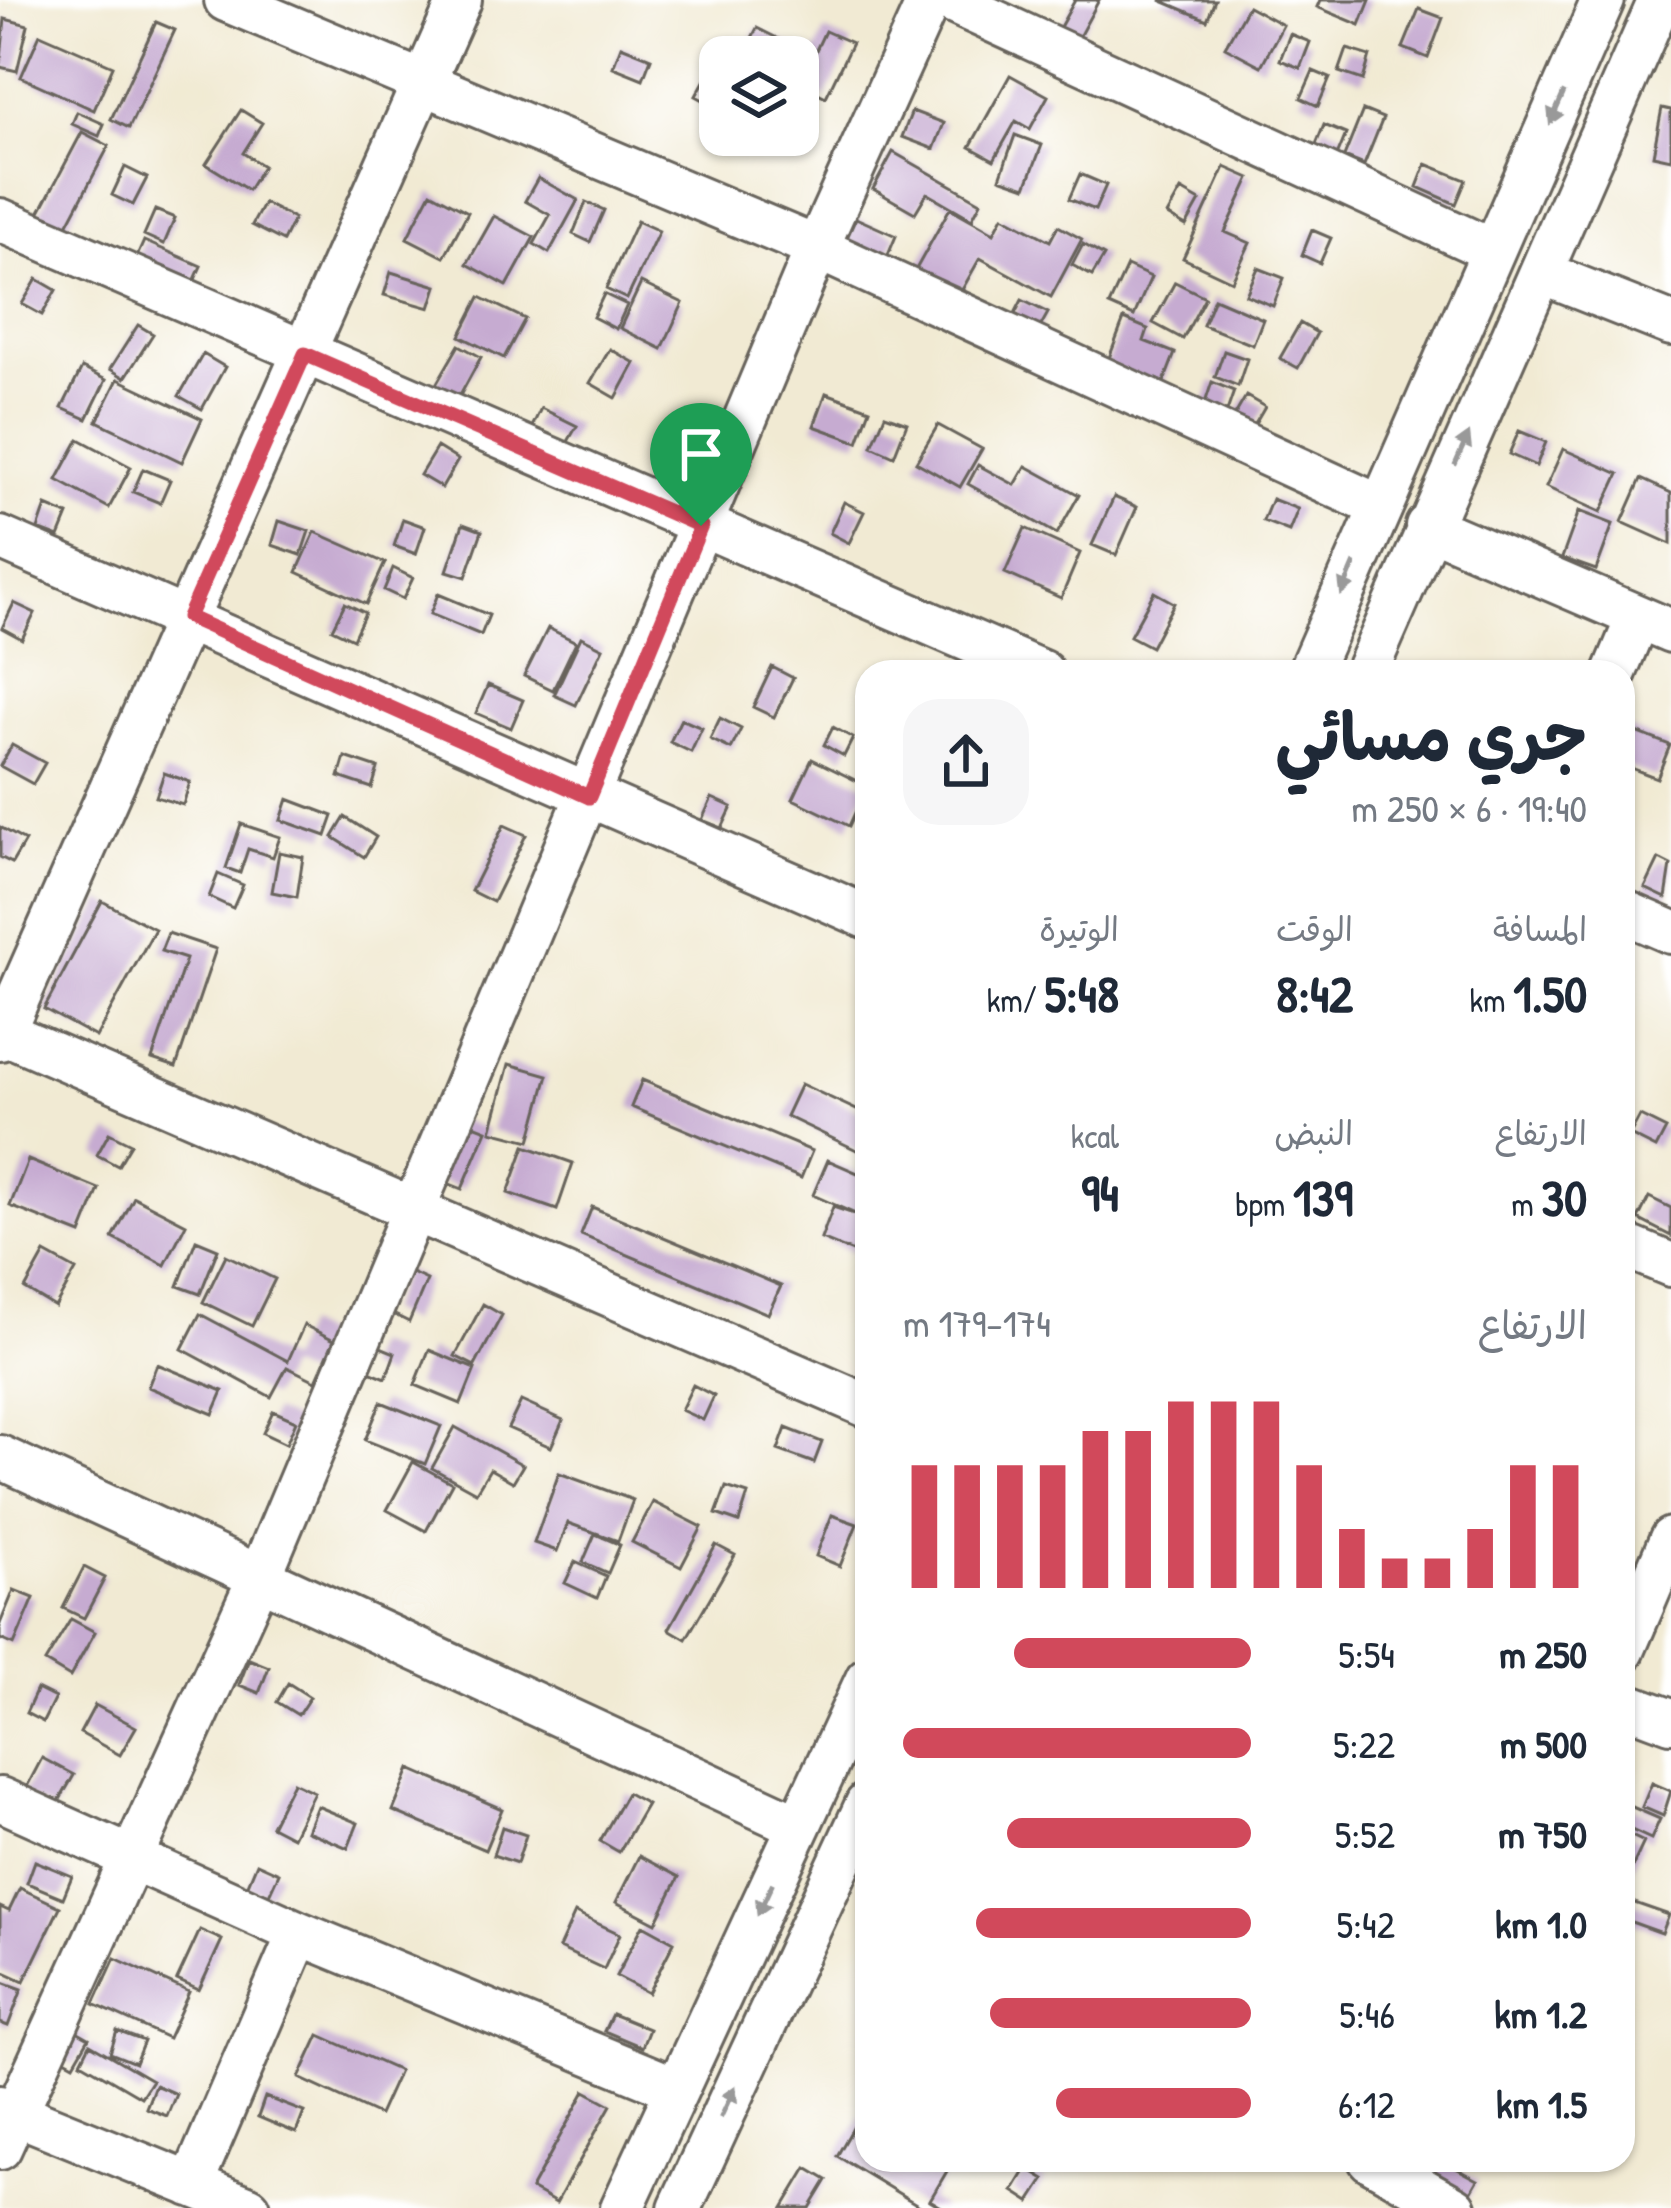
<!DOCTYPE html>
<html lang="ar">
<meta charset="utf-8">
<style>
body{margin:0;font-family:"Patrick Hand","Playpen Sans Arabic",sans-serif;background:#f6f6f7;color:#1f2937;direction:rtl;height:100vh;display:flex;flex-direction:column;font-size:45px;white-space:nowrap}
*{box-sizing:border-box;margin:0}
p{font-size:39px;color:#747a83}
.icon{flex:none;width:66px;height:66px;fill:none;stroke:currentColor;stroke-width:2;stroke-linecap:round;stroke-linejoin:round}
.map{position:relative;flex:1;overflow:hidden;direction:ltr}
.panel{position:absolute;left:855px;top:660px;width:780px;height:1512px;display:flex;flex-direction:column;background:#fff;border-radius:36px;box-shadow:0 3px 9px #0004;direction:rtl}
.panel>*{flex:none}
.tools{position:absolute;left:699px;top:36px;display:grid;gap:24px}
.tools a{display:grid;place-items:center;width:120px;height:120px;border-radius:24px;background:#fff;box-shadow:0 3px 9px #0004;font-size:60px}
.pin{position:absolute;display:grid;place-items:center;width:102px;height:102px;color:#fff;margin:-123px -51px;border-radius:50% 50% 50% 0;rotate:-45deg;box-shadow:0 0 12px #0007}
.pin .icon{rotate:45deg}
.round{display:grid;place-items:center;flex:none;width:126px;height:126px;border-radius:36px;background:#f6f6f7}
.head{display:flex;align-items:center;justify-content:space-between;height:204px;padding:0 48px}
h1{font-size:66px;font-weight:700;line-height:90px}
.figures{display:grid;grid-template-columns:repeat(3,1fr);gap:18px;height:204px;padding:12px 48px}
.figures div{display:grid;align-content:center}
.figures b{font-size:51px;font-weight:700}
.figures small{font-size:33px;font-weight:400}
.figures p{font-size:33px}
.chart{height:336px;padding:24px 48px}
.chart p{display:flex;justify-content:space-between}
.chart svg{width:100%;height:216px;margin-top:12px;stroke:#d1495b;stroke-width:6}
ul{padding:0 48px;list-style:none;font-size:39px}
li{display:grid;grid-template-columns:192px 144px 1fr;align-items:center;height:90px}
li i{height:30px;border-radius:15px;background:#d1495b}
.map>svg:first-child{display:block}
.building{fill:#c6abd1}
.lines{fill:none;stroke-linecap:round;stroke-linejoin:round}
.street-casing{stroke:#67645c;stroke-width:48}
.street{stroke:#fff;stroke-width:42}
.oneway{fill:#999}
.route-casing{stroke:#fff;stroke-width:24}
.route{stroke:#d1495b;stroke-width:15}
</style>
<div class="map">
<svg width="1671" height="2208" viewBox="0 0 1671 2208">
<rect width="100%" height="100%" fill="#fff"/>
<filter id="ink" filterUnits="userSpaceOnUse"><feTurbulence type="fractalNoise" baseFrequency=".00833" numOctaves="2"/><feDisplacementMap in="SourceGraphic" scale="24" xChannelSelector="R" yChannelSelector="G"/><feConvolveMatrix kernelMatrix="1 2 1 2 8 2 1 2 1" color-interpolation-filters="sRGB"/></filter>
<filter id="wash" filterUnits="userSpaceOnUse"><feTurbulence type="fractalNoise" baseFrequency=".004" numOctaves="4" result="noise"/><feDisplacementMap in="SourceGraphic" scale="48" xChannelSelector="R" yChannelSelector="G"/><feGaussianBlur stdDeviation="2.7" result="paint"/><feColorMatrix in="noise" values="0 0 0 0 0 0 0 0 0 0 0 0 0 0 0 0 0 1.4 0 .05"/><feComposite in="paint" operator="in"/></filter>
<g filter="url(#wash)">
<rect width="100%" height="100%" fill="#f1ead3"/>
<g id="blocks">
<path class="building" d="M1075,0h24l-25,46 -19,-10z
M1160,0h55l-8,20z
M1320,0h50l-10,25 -43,-18z
M1248,6l35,19 -22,41 -36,-19z
M1419,9l24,9 -15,40 -25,-10z
M5,19l23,6 -11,46 -17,-4z
M156,22l19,8 -46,98 -18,-9z
M757,28l42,21 -5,8h-52z
M825,31l27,12 -26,54 -26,-13z
M40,34l73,32 -19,44 -73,-33z
M1290,34l20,8 -10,26 -20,-8z
M621,46l30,12 -8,21 -30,-12z
M1347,49l23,7 -7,24 -24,-8z
M1313,71l17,7 -12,28 -17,-8z
M1010,75l38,21 -18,33 -14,-8 -22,39 -24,-13z
M707,76l13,7v26l-24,-13z
M1662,108l9,2v49l-18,-4z
M241,110l21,13 -19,30 20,13 -15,24 -42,-26z
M1363,110l20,8 -19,47 -20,-8z
M912,111l32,12 -10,26 -32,-12z
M77,112l27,12 -5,12 -27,-12z
M1324,125l22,9 -9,22 -22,-9z
M82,132l27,14 -45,85 -27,-14z
M754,135h26l-12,20 -19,-10z
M1015,135l27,10 -16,42 -26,-9z
M893,152l88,50 -9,17 -45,-26 -12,20 -42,-24z
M1426,164l40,16 -10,24 -39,-17z
M125,167l22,11 -14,27 -21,-10z
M1225,167l25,11 -25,54 25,11 -18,38 -49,-23z
M1080,174l26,11 -11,25 -26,-11z
M538,178l40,22 -29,53 -15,-9 16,-29 -25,-14z
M1181,190l19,11 -14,25 -19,-11z
M431,192l37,20 -24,45 -37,-19z
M586,202l18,8 -14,32 -17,-8z
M264,203l30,16 -11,22 -31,-16z
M950,208l44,25 9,-17 47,25 8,-15 24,13 -31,58 -71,-39 -26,46 -44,-24z
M155,210l20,8 -11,26 -20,-9z
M494,216l40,21 -27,49 -40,-22z
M856,218l40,18 -13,31 -41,-18z
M637,221l22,10 -32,68 -21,-10z
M1312,230l19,8 -11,25 -18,-8z
M144,241l57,25 -9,20 -57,-25z
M1083,244l21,12 -12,20 -20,-11z
M1127,266l24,11 -17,39 -25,-11z
M1258,268l26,10 -11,28 -27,-11z
M391,272l46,14 -7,22 -46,-13z
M37,279l19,11 -14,25 -20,-11z
M1175,282l30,15 -22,42 -30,-16z
M641,283l42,20 -21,46 -42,-21z
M604,294l23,11 -11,24 -23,-12z
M480,297l45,22 -21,39 -44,-22z
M1214,298l49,21 -10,26 -50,-20z
M1022,300l26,13 -14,25 -25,-13z
M1124,319l24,10 -4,12 31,12 -13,34 -56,-21z
M1300,323l17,10 -19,35 -18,-10z
M138,325l15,9 -28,44 -15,-9z
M459,345l22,12 -24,44 -23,-13z
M610,349l25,14 -19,35 -26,-15z
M1224,351l23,8 -9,27 -23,-9z
M203,354l22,13 -23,42 -23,-13z
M82,368l24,12 -19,39 -25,-11z
M118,379l84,40 -20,43 -85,-41z
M1212,382l22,9 -9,26 -22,-8z
M826,393l44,16 -12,33 -44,-16z
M1246,396l19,11 -14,24 -19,-11z
M541,408l36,18 -11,19 -34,-18z
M885,415l22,8 -13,33 -22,-10z
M938,425l44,24 -22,38 -44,-25z
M1519,431l27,11 -10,24 -27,-12z
M79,439l52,28 -22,41 -52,-28z
M437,447l21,13 -16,28 -22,-13z
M1563,449l56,25 -18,38 -55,-25z
M978,465l37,20 11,-19 53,29 -22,39 -89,-50z
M143,469l27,11 -10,23 -27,-11z
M1641,479l30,14v51l-49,-22z
M1114,497l23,10 -21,48 -24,-10z
M1272,499l26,10 -9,22 -26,-10z
M844,502l20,10 -15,31 -19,-10z
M46,506l22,9 -9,22 -21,-8z
M1579,511l34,13 -17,46 -34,-12z
M403,519l22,8 -9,27 -22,-8z
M279,521l30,10 -8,24 -29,-10z
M463,524l19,7 -16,46 -19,-6z
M1025,528l55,25 -19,45 -56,-25z
M315,532l70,31 -19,41 -69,-32z
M393,568l20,10 -10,21 -19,-9z
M1154,592l20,11 -23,44 -21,-11z
M438,594l51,21 -8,20 -51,-21z
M14,603l21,10 -13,26 -20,-11z
M345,603l20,10 -12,26 -21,-10z
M548,628l28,14 -23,48 -29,-14z
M581,637l22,11 -27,57 -22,-10z
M772,667l21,11 -19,39 -21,-10z
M488,685l35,15 -12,28 -35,-15z
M720,718l21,11 -10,20 -21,-10z
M681,719l21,9 -11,24 -21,-10z
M833,727l20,11 -9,18 -20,-11z
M1624,727l46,18 -13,33 -34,-13z
M12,745l33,18 -12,21 -33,-18z
M345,757l33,11 -6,20 -33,-11z
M812,759l55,27 -18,40 -56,-27z
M164,773l26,9 -7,23 -27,-8z
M712,798l20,9 -10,21 -20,-8z
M288,799l45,17 -7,20 -45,-16z
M345,817l31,20 -12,20 -31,-20z
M241,824l39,13 -7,20 -25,-8 -8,24 -14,-5z
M504,825l22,10 -33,67 -22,-11z
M0,827l25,14 -13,22 -12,-6z
M279,852l24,5 -6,40 -25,-5z
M1659,859l12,6 -5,33 -21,-10z
M218,874l25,11 -10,23 -24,-11z
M102,901l53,28 -59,108 -52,-28z
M168,933l48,16 -40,118 -24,-8 34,-100 -25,-8z
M509,1064l39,11 -18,66 -39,-10z
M642,1080l170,71 -11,27 -170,-71z
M801,1084l66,31 -2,39 -79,-38z
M1640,1116l26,13 -10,19 -26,-13z
M461,1120l26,10 -25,59 -25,-10z
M109,1133l22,11 -13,22 -21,-11z
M525,1146l48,17 -16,47 -49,-17z
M28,1160l71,29 -18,45 -71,-28z
M828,1160l39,17v36l-14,39 -32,-13 12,-32 27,9 -47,-21z
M134,1197l52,27 -21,41 -52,-27z
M1649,1197l22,11v28l-33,-17z
M592,1207l189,79 -13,28 -187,-79z
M196,1240l22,9 -18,45 -22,-8z
M45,1253l31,17 -21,37 -30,-18z
M226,1255l49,24 -23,47 -49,-24z
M405,1270l22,10 -18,42 -22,-11z
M483,1304l19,11 -27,51 -20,-10z
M200,1314l88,47 16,-36 30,15 -18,41 -29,-14 -16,30 -89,-48z
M373,1344l22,9 -9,25 -22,-9z
M429,1350l46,19 -14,35 -46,-19z
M157,1364l66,27 -10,23 -65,-27z
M693,1385l21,11 -11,24 -22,-10z
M521,1401l42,19 -12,27 -43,-19z
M381,1402l60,24 -16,38 -60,-24z
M273,1411l23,10 -10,23 -23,-11z
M455,1427l68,38 -10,17 -23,-13 -14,23 -44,-24z
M786,1428l36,14 -8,21 -36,-13z
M413,1462l39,21 -26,48 -39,-21z
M559,1473l74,27 -15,41 -50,-18 -11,28 -23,-8z
M726,1487l22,7 -9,28 -23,-8z
M653,1502l49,25 -21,40 -49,-25z
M832,1515l25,9 -17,42 -24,-10z
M595,1534l25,11 -12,28 -25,-11z
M716,1545l19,10 -49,84 -17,-10z
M575,1562l31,14 -9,22 -32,-15z
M84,1567l21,11 -21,40 -21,-10z
M14,1590l20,8 -20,47 -14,-6v-15z
M71,1619l24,13 -25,45 -25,-15z
M249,1659l20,8 -10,26 -20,-8z
M288,1683l22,14 -12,18 -21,-13z
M37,1689l18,9 -12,24 -17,-9z
M95,1705l41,22 -16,28 -40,-22z
M42,1758l32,17 -20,35 -31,-16z
M410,1769l92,40 -17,41 -92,-39z
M293,1782l21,10 -22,45 -21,-11z
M1652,1783l19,8 -8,25 -21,-9z
M627,1793l20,11 -28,48 -19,-11z
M1623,1803l37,16 -9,20 -28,-13z
M317,1806l41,17 -10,25 -41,-17z
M502,1827l24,8 -9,28 -24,-8z
M1623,1832l21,10 -21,45z
M639,1856l40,21 -23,46 -40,-21z
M35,1861l37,15 -9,22 -36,-15z
M257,1863l22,10 -10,22 -22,-8z
M20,1888l40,19 -36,74 -24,-11v-63l9,4z
M1629,1901l40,14 -7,18 -39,-14z
M575,1913l45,21 -16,35 -45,-21z
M643,1925l31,17 -26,51 -32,-17z
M200,1930l22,10 -23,50 -22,-10z
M115,1958l74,34 -21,46 -74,-34z
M0,1981l22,8 -14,37 -8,-3z
M612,2014l37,15 -7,18 -38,-16z
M66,2025l23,13 -15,26 -22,-12z
M117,2031l27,10 -9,22 -25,-10z
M319,2035l80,36 -20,44 -80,-37z
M90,2044l62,36 -11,17 -60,-35z
M155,2085l21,9 -9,22 -21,-8z
M585,2091l26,14 -55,98 -25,-14z
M265,2097l39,15 -8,21 -38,-16z
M861,2114l6,4v42h74l9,6 -20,34 13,8h-20l-86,-52z
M1351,2160h90l37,20 -16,28h-34z
M807,2168l20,12 -17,28h-27z
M1027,2168l18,11 -15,23 -17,-11z"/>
</g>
</g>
<g filter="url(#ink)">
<use href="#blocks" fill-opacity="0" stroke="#67645c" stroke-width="3"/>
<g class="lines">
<g class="street-casing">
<path id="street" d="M226,0l591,248 562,258
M948,0l545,251
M0,220l1042,452
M1542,273l129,51
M1427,526l244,105
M0,538l867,379
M1309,672l294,-672
M1366,672l294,-672 11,4
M1615,672l23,-55
M1623,911l48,21
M0,1031l867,375
M0,1039l460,-1039
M1623,1245l48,20
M0,1457l799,369
M1623,1651l48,-112
M1623,1703l48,18
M0,1799l299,134 378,156
M0,2107l249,101
M0,2148l260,-572 557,-1328 112,-248
M1370,2160l85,48
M191,2185l108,-252
M622,2208l245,-529
M680,2208l187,-404"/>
</g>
<use href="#street" class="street"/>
</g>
<defs><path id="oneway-solid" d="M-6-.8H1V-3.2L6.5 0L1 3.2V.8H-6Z" transform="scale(3)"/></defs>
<g class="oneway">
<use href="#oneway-solid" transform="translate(1557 108) rotate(114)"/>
<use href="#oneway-solid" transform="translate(1462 449) rotate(-66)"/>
<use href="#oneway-solid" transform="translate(1348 579) rotate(113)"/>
<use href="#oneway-solid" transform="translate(765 1899) rotate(115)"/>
<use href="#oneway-solid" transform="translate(728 2102) rotate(-65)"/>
</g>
</g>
<g class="lines" filter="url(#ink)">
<g class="route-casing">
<path id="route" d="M305,354l396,172 -112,271 -401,-180z"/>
</g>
<use href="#route" class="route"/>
</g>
</svg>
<div class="tools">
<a><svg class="icon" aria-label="layers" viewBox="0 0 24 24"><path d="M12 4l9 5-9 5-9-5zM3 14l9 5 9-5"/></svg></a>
</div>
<div class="pin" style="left:701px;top:526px;background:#1e9e55"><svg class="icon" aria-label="arrive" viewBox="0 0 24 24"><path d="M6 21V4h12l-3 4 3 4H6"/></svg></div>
<section class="panel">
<div class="head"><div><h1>جري مسائي</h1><p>19:40 · 6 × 250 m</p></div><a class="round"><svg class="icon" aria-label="share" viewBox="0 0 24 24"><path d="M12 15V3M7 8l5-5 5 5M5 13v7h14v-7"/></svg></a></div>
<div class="figures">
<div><p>المسافة</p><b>1.50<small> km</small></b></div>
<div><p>الوقت</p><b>8:42</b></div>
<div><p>الوتيرة</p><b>5:48<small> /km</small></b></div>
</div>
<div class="figures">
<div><p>الارتفاع</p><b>30<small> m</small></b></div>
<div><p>النبض</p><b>139<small> bpm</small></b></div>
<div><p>kcal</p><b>94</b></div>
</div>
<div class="chart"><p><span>الارتفاع</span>174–179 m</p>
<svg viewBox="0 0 160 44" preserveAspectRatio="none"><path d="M5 44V19M15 44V19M25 44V19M35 44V19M45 44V12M55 44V12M65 44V6M75 44V6M85 44V6M95 44V19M105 44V32M115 44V38M125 44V38M135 44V32M145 44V19M155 44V19"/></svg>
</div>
<ul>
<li><b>250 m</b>5:54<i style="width:68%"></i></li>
<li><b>500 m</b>5:22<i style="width:100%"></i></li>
<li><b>750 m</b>5:52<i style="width:70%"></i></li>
<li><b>1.0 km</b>5:42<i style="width:79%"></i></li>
<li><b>1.2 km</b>5:46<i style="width:75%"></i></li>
<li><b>1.5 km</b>6:12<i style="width:56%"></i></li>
</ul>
</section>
</div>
